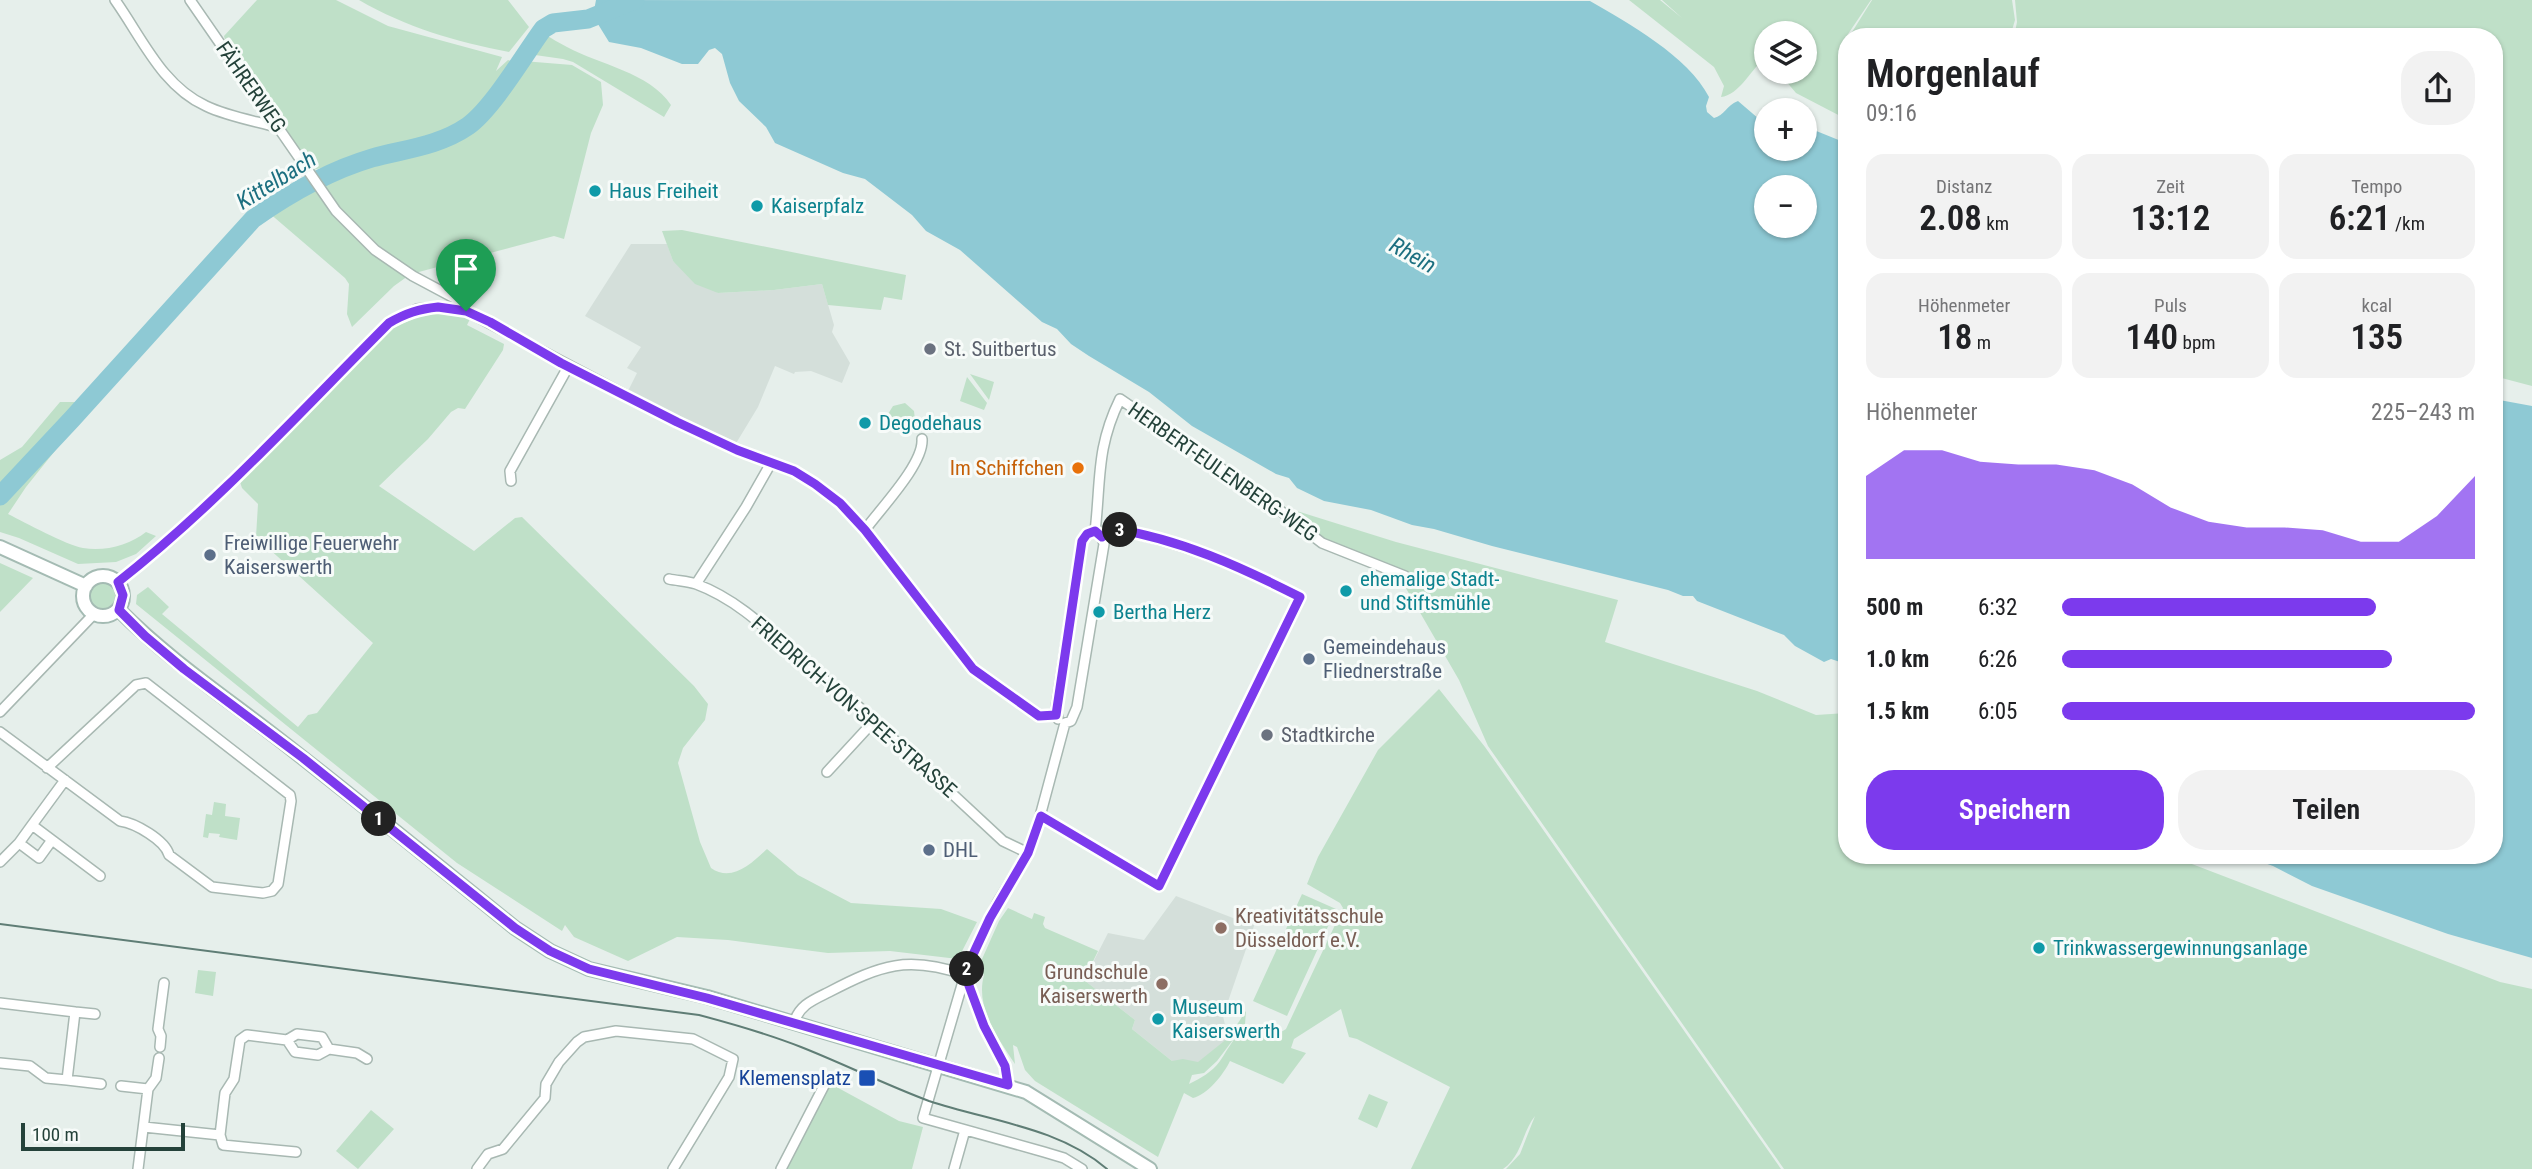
<!DOCTYPE html>
<html lang="de">
<meta charset="utf-8">
<style>
body{margin:0;font-family:"Roboto Condensed",sans-serif;background:#f2f2f2;color:#202124;height:100vh;display:flex;flex-direction:column;font-size:26px;white-space:nowrap}
*{box-sizing:border-box;margin:0}
p{font-size:23px;color:#757577}
.icon{flex:none;width:38px;height:38px;fill:none;stroke:currentColor;stroke-width:2;stroke-linecap:round;stroke-linejoin:round}
.map{position:relative;flex:1;overflow:hidden}
.sheet{position:absolute;left:1838px;top:28px;width:665px;height:836px;display:flex;flex-direction:column;background:#fff;border-radius:28px;box-shadow:0 2px 5px #0004}
.sheet>*{flex:none}
.fabs{position:absolute;left:1754px;top:21px;display:grid;gap:14px}
.fabs a{display:grid;place-items:center;width:63px;height:63px;border-radius:50%;background:#fff;box-shadow:0 2px 5px #0004;font-size:35px}
.scale{position:absolute;left:21px;bottom:18px;width:164px;box-sizing:border-box;padding-left:7px;border:4px solid #24423a;border-top:0;font-size:19px;line-height:24px;white-space:nowrap;color:#24423a;-webkit-text-stroke:5px #f7fbf9;paint-order:stroke}
.pin{position:absolute;display:grid;place-items:center;width:60px;height:60px;color:#fff;margin:-72px -30px;border-radius:50% 50% 50% 0;rotate:-45deg;box-shadow:0 0 7px #0007}
.pin .icon{rotate:45deg}
.km{position:absolute;width:35px;height:35px;margin:-18px;border-radius:50%;background:#222;color:#fff;font-size:19px;line-height:35px;text-align:center}
.round{display:grid;place-items:center;flex:none;width:74px;height:74px;border-radius:28px;background:#f2f2f2}
.head{display:flex;align-items:center;justify-content:space-between;height:119px;padding:0 28px}
h1{font-size:38px;font-weight:600;line-height:52px}
.stats{display:grid;grid-template-columns:repeat(3,1fr);gap:10px;height:119px;padding:7px 28px}
.stats div{display:grid;align-content:center;border-radius:18px;background:#f2f2f2;text-align:center}
.stats b{font-size:35px;font-weight:600}
.stats small{font-size:19px;font-weight:400}
.stats p{font-size:19px}
.chart{height:196px;padding:14px 28px}
.chart p{display:flex;justify-content:space-between}
.chart svg{width:100%;height:126px;margin-top:7px;fill:#7c3aed;opacity:.7}
.button{display:flex;gap:14px;margin-top:auto;padding:14px 28px}
.button a{flex:1;height:80px;border-radius:28px;background:#7c3aed;color:#fff;font-size:28px;font-weight:600;line-height:80px;text-align:center}
.button a+a{background:#f2f2f2;color:#202124}
ul{padding:0 28px;list-style:none;font-size:23px}
li{display:grid;grid-template-columns:112px 84px 1fr;align-items:center;height:52px}
li i{height:18px;border-radius:9px;background:#7c3aed}
.map>svg:first-child{display:block}
.built{fill:#d4dfda}
.green{fill:#bfe0c8}
.water{fill:#8ec9d4;fill-rule:evenodd}
.lines{fill:none;stroke-linecap:round;stroke-linejoin:round}
.river{stroke:#8ec9d4;stroke-width:19}
.street-casing{stroke:#a8b8b2;stroke-width:12}
.secondary-casing{stroke:#a4bbb3;stroke-width:16}
.street{stroke:#fff;stroke-width:9}
.secondary{stroke:#fff;stroke-width:12}
.tram{stroke:#5f7d75;stroke-width:2}
.route-casing{stroke:#fff;stroke-width:14}
.route{stroke:#7c3aed;stroke-width:9}
.culture-dot{fill:#0f9aa8;stroke:#f7fbf9;stroke-width:2.5}
.worship-dot{fill:#6b7280;stroke:#f7fbf9;stroke-width:2.5}
.food-dot{fill:#e8710a;stroke:#f7fbf9;stroke-width:2.5}
.service-dot{fill:#5c6f8a;stroke:#f7fbf9;stroke-width:2.5}
.education-dot{fill:#8d6e63;stroke:#f7fbf9;stroke-width:2.5}
.transit-dot{fill:#1a4fb4;stroke:#f7fbf9;stroke-width:2.5}
.labels{text-anchor:middle;stroke-width:6;stroke-linejoin:round;paint-order:stroke}
.street-label{font-size:21px;fill:#24423a;stroke:#f7fbf9}
.culture-label{font-size:21px;fill:#0d838f;stroke:#f7fbf9;text-anchor:start}
.worship-label{font-size:21px;fill:#5b616d;stroke:#f7fbf9;text-anchor:start}
.food-label{font-size:21px;fill:#c56008;stroke:#f7fbf9;text-anchor:end}
.service-label{font-size:21px;fill:#4e5e75;stroke:#f7fbf9;text-anchor:start}
.education-label{font-size:21px;fill:#785e54;stroke:#f7fbf9;text-anchor:start}
.transit-label{font-size:21px;fill:#164399;stroke:#f7fbf9;text-anchor:end}
.water-label{font-size:23px;font-style:italic;fill:#1c6f80;stroke:#f7fbf9}
</style>
<div class="map">
<svg width="2532" height="1169" viewBox="0 0 2532 1169">
<rect width="100%" height="100%" fill="#e6efeb"/>
<path class="built" d="M631,244h36l6,17 45,32 56,-3 48,-6 12,41 -2,7 18,31 -8,20 -31,-12 -16,1 -1,2 -19,-8 -17,41 -23,38 -108,-52 10,-20 -10,-5 14,-21 -56,-31z
M1176,896l70,27h9l-32,93 5,22 -22,31 -34,-8 -40,-32 3,-9 -51,-40 24,-47 36,7z"/>
<path class="green" d="M257,0h79l52,26 114,31 -6,14 12,-11 6,2c-23,32 -38,59 -76,76l-125,32 -87,-126 -2,-8z
M359,0h149l21,27 -20,25c-52,-10 -104,-25 -150,-52z
M1629,0h31l22,18 -20,-18h209l-25,37v82l-50,-26 -11,-13 2,-8h17v-10h2l-2,-29h-38v7l-7,-1 7,2v20l-3,-1c-13,11 -24,35 -42,37l3,-11 -10,-19z
M1872,0h140l3,20 -5,17h-161z
M2015,0h517v386l-38,-10v-339h-480l3,-15z
M543,33c8,5 16,10 24,14 33,18 82,25 104,58l-7,12 -91,-55 -10,-3 -35,-5z
M523,61l49,4 29,17 2,23 -12,28 -27,106 -10,-3 -139,37 -39,-27 -22,-18 -36,-47 13,-7c42,-11 122,-24 151,-55 15,-17 27,-39 41,-58z
M312,187l39,45 22,20 35,24 -14,10 -42,41 -5,-13 2,-30 -4,-6 -77,-66 19,-13z
M682,230l224,45 -4,25 -18,-3 -3,13 -53,-5 -6,-21 -48,6 -56,3 -23,-9 -22,-23 -11,-30z
M439,313l32,4 -4,8 37,19 -1,6 -38,59 -7,-1 -7,4 -23,27 -49,47 95,65 41,-33 7,-1 172,169 14,18 -3,16 -22,28 -5,15 22,79 11,26c21,15 41,-5 56,-19l31,26 53,28 90,6 36,13 -19,37 -68,-8 -62,2 -100,-13 -51,-3 -49,24 -54,-24 -9,-12 -3,6 -105,-68 -321,-259 1,-9 11,-8 21,20 -7,7 136,113 10,-12 9,-2 56,-70 -117,-106 2,-33 -16,-16 -2,-6 152,-154 28,-12z
M970,374l24,8 -5,18z
M967,377l20,26 -3,7 -24,-9z
M60,402h21l-11,30 -44,55 -18,27c18,9 58,31 75,34 21,4 47,-3 63,-16l10,4 -20,18 -20,8 -38,2 -59,-26 -19,-6v-72l22,-13z
M905,403l9,8 1,9 -7,9 -19,-3 -1,-12 5,-8z
M1284,507l112,35 222,58 -13,42 152,49 59,24 30,-2v143h325l329,126 32,7v180h-748l-296,-423 -29,-66 -63,-109 -71,-30 -41,-28z
M0,563l33,15 -33,34z
M89 596a14 14 0 1 1 28 0a14 14 0 1 1-28 0Z
M1439,689l46,58 296,422h-275l14,-15 15,-38c-13,16 -13,40 -32,53h-92l39,-82 -93,-48 -8,-2 -8,-28 -47,30 -3,9 15,5 -23,31 -53,-23c-6,13 -23,34 -37,37l-9,-5 -26,64 -123,-76 -10,-11 -8,-23 -4,-2 2,19c-17,-26 -40,-56 -31,-89l-6,-7 21,-47 9,-13 24,11 2,-6 11,4 -2,7 2,4 53,23 -14,29 51,40 -3,9 40,32 11,-2 15,3 30,-24 18,-27 -1,13 -28,37 -13,12 -12,2 -3,9c12,-6 23,-12 31,-23 9,-13 14,-26 28,-34 14,1 26,11 38,2l57,-121 -3,-5 -33,-19 11,-27 60,-107z
M214,802l12,2 -1,12 15,2 -3,22 -18,-3 1,-3 -11,-1 -1,5 -5,-1 3,-23 6,1z
M1302,894l34,15 -49,107 -34,-15z
M198,970l18,2 -3,24 -18,-3z
M831,1084l68,37 24,6 -11,42h-126z
M1369,1094l19,8 -11,26 -19,-9z
M371,1110l23,19 -36,40 -22,-18z"/>
<path class="water" d="M596,0l994,1c38,22 98,55 119,96l-3,9 1,6 7,6c10,-2 13,-13 24,-17l21,18 7,2v28h38v-23l42,17v530l-6,-11 -9,-3 -7,3 -29,-16 -11,-11 -87,-34 -4,-5h-10l-15,-6 -176,-44 -58,-17 -22,-4 -41,-15 -47,-9 -27,-13 -8,-10 -13,-4 -84,-48 -43,-34 -60,-36 -18,-12 -14,-15 -15,-7 -82,-72 -34,-19 -14,-16 -47,-36 -22,-6 -68,-30 -9,-16 -27,-26 -9,-18 -8,-29 -7,-6 -6,2 -11,14h-16l-41,-16 -32,-6 -16,-26zM1766,187h38v39h-38z
M2494,399l38,7v552l-84,-24 -136,-48 -39,-20 -28,-10h249z"/>
<g class="lines">
<path class="river" d="M0,496l72,-77 181,-200c37,-26 75,-48 119,-61 33,-9 67,-12 96,-32 25,-18 56,-71 75,-97l10,-6 35,-4 47,-19"/>
<g class="street-casing">
<path id="street" d="M115,0c27,38 47,86 91,106 23,11 50,15 74,22
M190,0l146,211 39,39 38,26 45,24 8,11
M511,481l-1,-10 58,-104
M865,530c15,-21 59,-66 57,-91
M1095,532c6,-52 1,-84 25,-133l140,96 62,48 83,33
M669,579c9,2 19,2 27,5 60,22 98,78 150,111l157,146 25,12
M118,582c98,-77 183,-171 271,-259l28,-14 21,-2 28,4 211,111 60,28 57,21 21,13 25,19 25,27 108,139 66,47 17,-1
M696,584l50,-77 25,-44
M0,712l93,-97
M1058,719l-2,-11 26,-167 5,-7 8,-2
M0,732l120,89c15,2 45,19 49,34l43,32 51,6 9,-2 6,-7 13,-83 -1,-6 -144,-112 -10,2 -89,83
M827,772l47,-51
M1041,816l118,70 141,-289c-59,-30 -120,-56 -186,-68l-12,8
M32,825l-13,18 20,15 13,-18 -20,-15 33,-45
M52,840l48,36
M0,862l19,-19
M966,977l18,49 21,40 3,19
M0,1003l75,9 -8,68 -21,-2 -16,-12 -30,-3
M75,1012l20,2
M794,1023c5,-18 19,-23 35,-31 52,-27 79,-37 136,-17
M160,1047l1,-11 -3,-7 6,-46
M329,1049l28,4 10,6
M67,1080l34,4
M121,1086l27,3
M144,1127l76,8 3,10 73,7
M220,1135l5,-42 9,-14 6,-39 7,-5 40,5 8,12 23,3 11,-6 -7,-12 -25,-3 -10,6
M138,1169l10,-80 8,-11 3,-20
M477,1169l11,-15 15,-5 42,-51 1,-14 13,-22 18,-20 7,-5 32,-6 77,8 40,20 -4,18 -56,92
M781,1169l47,-91
M954,1169l11,-39
M1082,1169l-18,-11 -20,-6 -121,-34 46,-157 29,-59 30,-49 7,-18 30,-112 6,-2 6,-14 27,-163 -2,-7 -7,-5"/>
</g>
<g class="secondary-casing">
<path id="secondary" d="M0,547l86,39
M83 596a20 20 0 1 1 40 0a20 20 0 1 1-40 0Z
M119,610c48,48 104,86 157,127 81,63 160,127 239,191l35,23 39,18 118,28 319,95 124,77"/>
</g>
<use href="#street" class="street"/>
<use href="#secondary" class="secondary"/>
<path class="tram" d="M0,924l699,91c34,9 69,19 102,32 43,17 85,38 128,54 60,20 129,26 178,68"/>
</g>
<g class="lines">
<g class="route-casing">
<path id="route" d="M438,307l28,4 24,11 71,41 116,59 60,28 57,21 21,13 25,19 25,27 108,139 66,47 17,-1 26,-174 5,-7 8,-3 7,6 12,-8c66,10 127,38 186,68l-141,289 -118,-70 -13,37 -38,65 -20,43 -5,14 19,51 21,40 3,19 -301,-87 -118,-29 -39,-18 -35,-23 -212,-170 -119,-89 -39,-33 -26,-26 4,-15 -5,-13c98,-77 183,-171 271,-259 17,-10 30,-14 49,-16z"/>
</g>
<use href="#route" class="route"/>
</g>
<g class="culture-dot">
<circle cx="595" cy="191" r="7"/>
<circle cx="757" cy="206" r="7"/>
<circle cx="865" cy="423" r="7"/>
<circle cx="1346" cy="591" r="7"/>
<circle cx="1099" cy="612" r="7"/>
<circle cx="2039" cy="948" r="7"/>
<circle cx="1158" cy="1019" r="7"/>
</g>
<g class="worship-dot">
<circle cx="930" cy="349" r="7"/>
<circle cx="1267" cy="735" r="7"/>
</g>
<circle class="food-dot" cx="1078" cy="468" r="7"/>
<g class="service-dot">
<circle cx="210" cy="555" r="7"/>
<circle cx="1309" cy="659" r="7"/>
<circle cx="929" cy="850" r="7"/>
</g>
<g class="education-dot">
<circle cx="1221" cy="928" r="7"/>
<circle cx="1162" cy="984" r="7"/>
</g>
<rect class="transit-dot" x="858" y="1069" width="18" height="18" rx="3.5"/>
<g class="labels">
<g class="street-label">
<text transform="translate(251 87) rotate(55)" y="7">FÄHRERWEG</text>
<text transform="translate(1223 472) rotate(35)" y="7">HERBERT-EULENBERG-WEG</text>
<text transform="translate(854 707) rotate(41)" y="7">FRIEDRICH-VON-SPEE-STRASSE</text>
</g>
<g class="culture-label">
<text x="609" y="198">Haus Freiheit</text>
<text x="771" y="213">Kaiserpfalz</text>
<text x="879" y="430">Degodehaus</text>
<text x="1360" y="586">ehemalige Stadt-<tspan x="1360" dy="24">und Stiftsmühle</tspan></text>
<text x="1113" y="619">Bertha Herz</text>
<text x="2053" y="955">Trinkwassergewinnungsanlage</text>
<text x="1172" y="1014">Museum<tspan x="1172" dy="24">Kaiserswerth</tspan></text>
</g>
<g class="worship-label">
<text x="944" y="356">St. Suitbertus</text>
<text x="1281" y="742">Stadtkirche</text>
</g>
<g class="food-label">
<text x="1064" y="475">Im Schiffchen</text>
</g>
<g class="service-label">
<text x="224" y="550">Freiwillige Feuerwehr<tspan x="224" dy="24">Kaiserswerth</tspan></text>
<text x="1323" y="654">Gemeindehaus<tspan x="1323" dy="24">Fliednerstraße</tspan></text>
<text x="943" y="857">DHL</text>
</g>
<g class="education-label">
<text x="1235" y="923">Kreativitätsschule<tspan x="1235" dy="24">Düsseldorf e.V.</tspan></text>
<text x="1148" y="979" text-anchor="end">Grundschule<tspan x="1148" dy="24">Kaiserswerth</tspan></text>
</g>
<g class="transit-label">
<text x="851" y="1085">Klemensplatz</text>
</g>
<g class="water-label">
<text transform="translate(276 180) rotate(-32)" y="8">Kittelbach</text>
<text transform="translate(1413 255) rotate(29)" y="8">Rhein</text>
</g>
</g>
</svg>
<div class="fabs">
<a><svg class="icon" aria-label="layers" viewBox="0 0 24 24"><path d="M12 4l9 5-9 5-9-5zM3 14l9 5 9-5"/></svg></a>
<a>+</a>
<a>−</a>
</div>
<div class="scale">100 m</div>
<div class="pin" style="left:466px;top:311px;background:#1e9e55"><svg class="icon" aria-label="arrive" viewBox="0 0 24 24"><path d="M6 21V4h12l-3 4 3 4H6"/></svg></div>
<b class="km" style="left:379px;top:819px">1</b>
<b class="km" style="left:967px;top:969px">2</b>
<b class="km" style="left:1120px;top:530px">3</b>
<section class="sheet">
<div class="head"><div><h1>Morgenlauf</h1><p>09:16</p></div><a class="round"><svg class="icon" aria-label="share" viewBox="0 0 24 24"><path d="M12 15V3M7 8l5-5 5 5M5 13v7h14v-7"/></svg></a></div>
<div class="stats">
<div><p>Distanz</p><b>2.08<small> km</small></b></div>
<div><p>Zeit</p><b>13:12</b></div>
<div><p>Tempo</p><b>6:21<small> /km</small></b></div>
</div>
<div class="stats">
<div><p>Höhenmeter</p><b>18<small> m</small></b></div>
<div><p>Puls</p><b>140<small> bpm</small></b></div>
<div><p>kcal</p><b>135</b></div>
</div>
<div class="chart"><p><span>Höhenmeter</span>225–243 m</p>
<svg viewBox="0 0 160 44" preserveAspectRatio="none"><path d="M0 44V15L10 6L20 6L30 10L40 11L50 11L60 13L70 18L80 26L90 31L100 33L110 33L120 34L130 38L140 38L150 29L160 15V44z"/></svg>
</div>
<ul>
<li><b>500 m</b>6:32<i style="width:76%"></i></li>
<li><b>1.0 km</b>6:26<i style="width:80%"></i></li>
<li><b>1.5 km</b>6:05<i style="width:100%"></i></li>
</ul>
<div class="button"><a>Speichern</a><a>Teilen</a></div>
</section>
</div>
